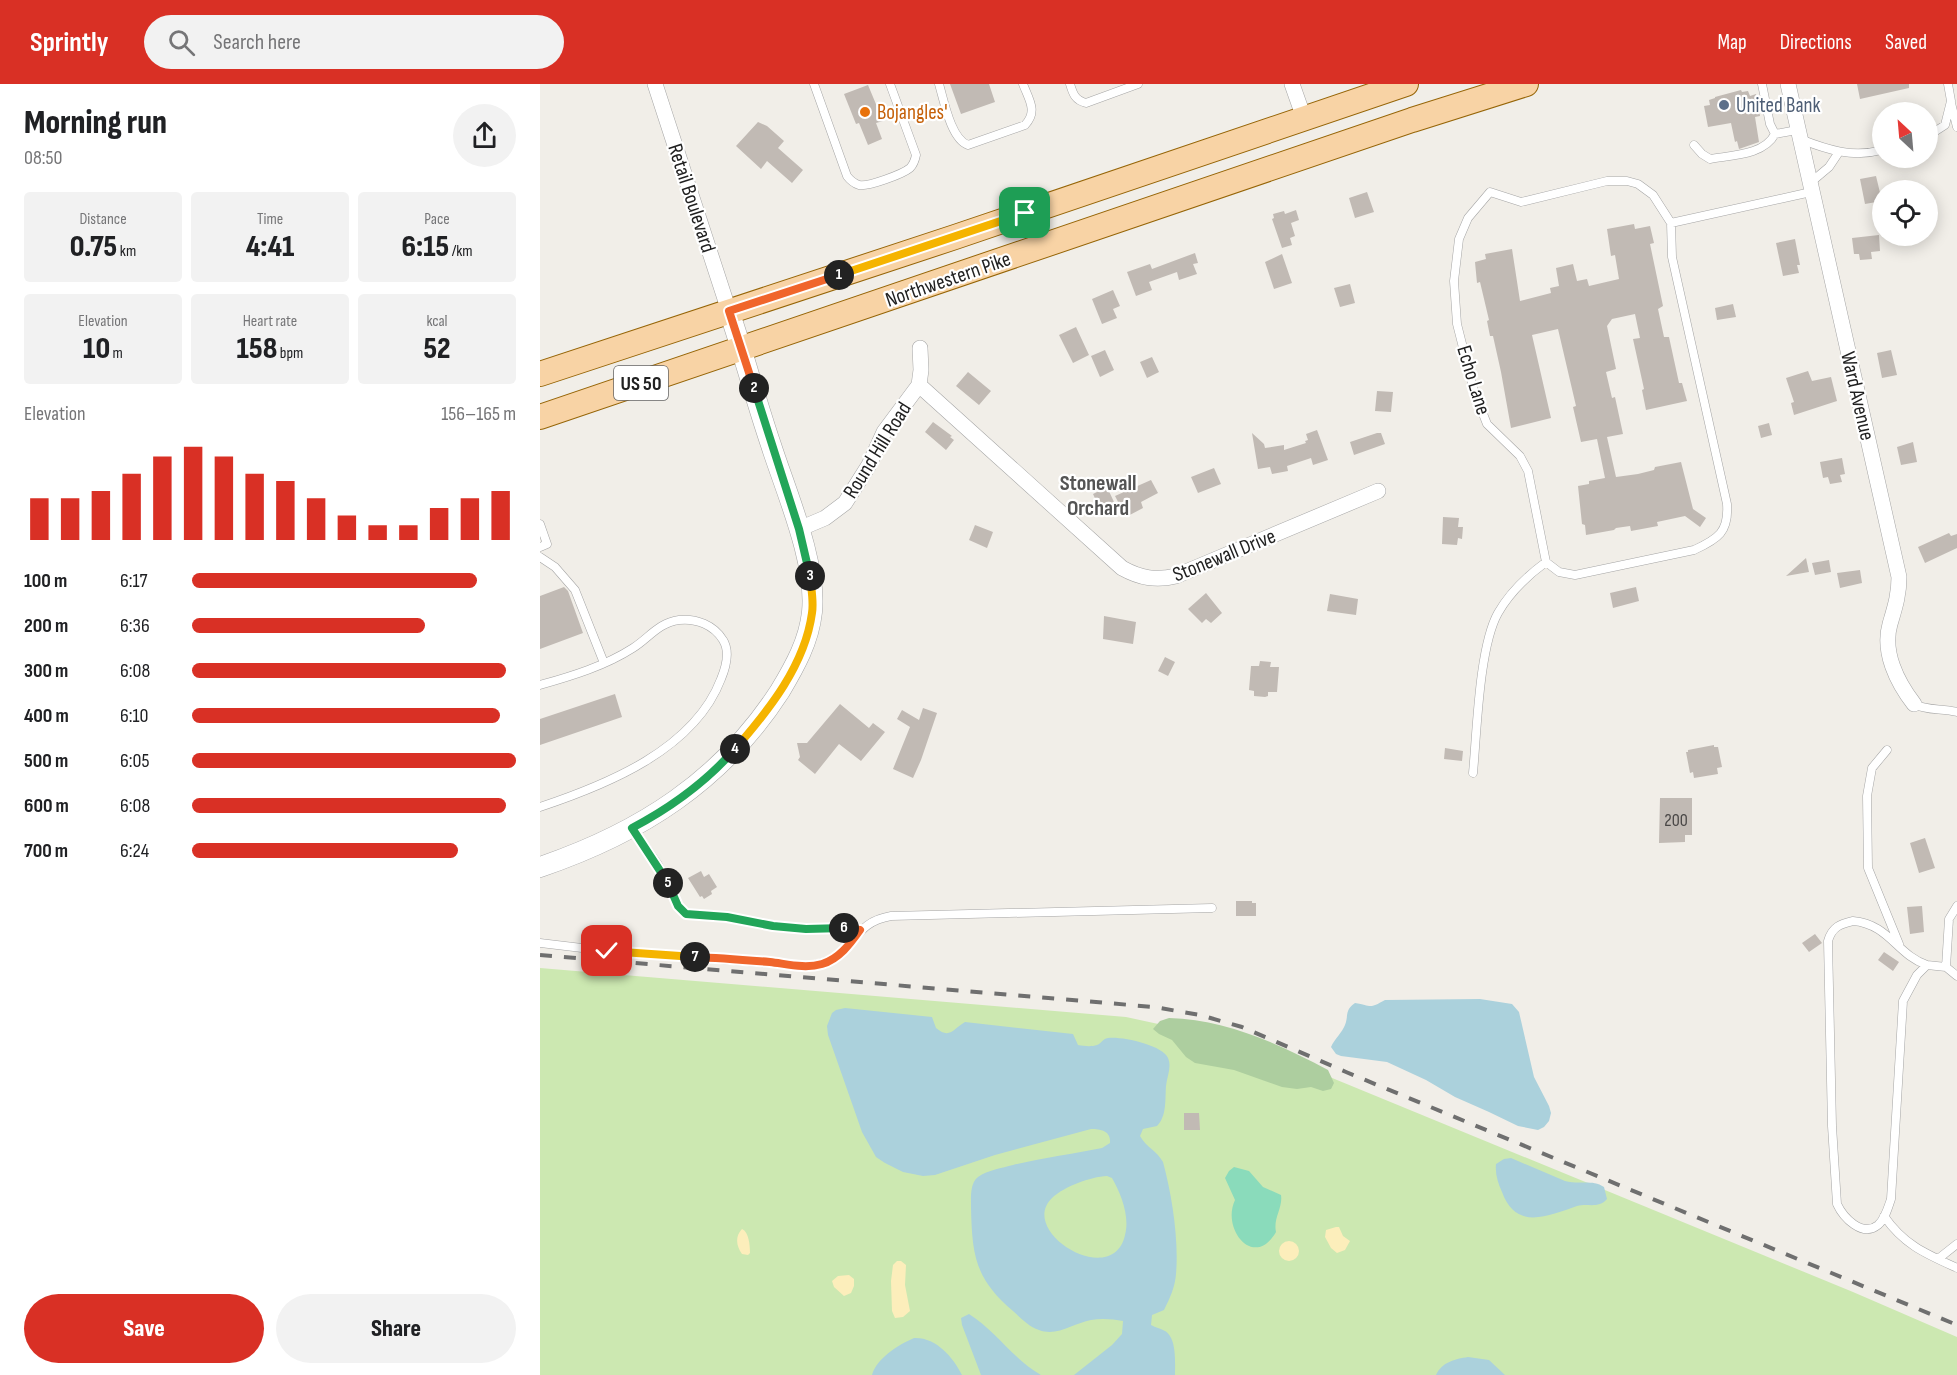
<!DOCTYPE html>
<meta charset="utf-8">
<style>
body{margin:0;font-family:"Sofia Sans Condensed",sans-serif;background:#f2f2f2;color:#202124;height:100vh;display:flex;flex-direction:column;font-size:22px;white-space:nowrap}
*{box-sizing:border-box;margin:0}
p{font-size:20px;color:#757577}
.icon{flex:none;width:33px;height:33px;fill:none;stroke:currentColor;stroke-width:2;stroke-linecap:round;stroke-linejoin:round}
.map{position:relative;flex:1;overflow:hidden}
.side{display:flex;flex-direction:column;background:#fff;width:540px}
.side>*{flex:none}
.needle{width:39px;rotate:334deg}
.buttons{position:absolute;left:1332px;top:18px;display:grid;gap:12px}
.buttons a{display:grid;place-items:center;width:66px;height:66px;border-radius:50%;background:#fff;box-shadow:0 3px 15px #0003;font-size:30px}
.pin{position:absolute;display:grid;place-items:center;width:51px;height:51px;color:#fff;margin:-26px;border-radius:12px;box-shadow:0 3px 9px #0006}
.km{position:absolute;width:30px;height:30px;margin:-15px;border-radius:50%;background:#222;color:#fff;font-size:16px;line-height:30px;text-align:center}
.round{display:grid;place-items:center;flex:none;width:63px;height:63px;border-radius:32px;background:#f2f2f2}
.overview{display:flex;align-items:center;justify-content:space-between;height:102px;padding:0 24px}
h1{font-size:33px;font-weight:800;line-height:45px}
.metrics{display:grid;grid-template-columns:repeat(3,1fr);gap:9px;height:102px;padding:6px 24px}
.metrics div{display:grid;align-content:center;border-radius:6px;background:#f2f2f2;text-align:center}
.metrics b{font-size:30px;font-weight:800}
.metrics small{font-size:16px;font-weight:400}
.metrics p{font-size:16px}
.chart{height:168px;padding:12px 24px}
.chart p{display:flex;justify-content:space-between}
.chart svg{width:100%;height:108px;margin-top:6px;stroke:#d93025;stroke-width:6}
.cta{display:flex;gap:12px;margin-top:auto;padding:12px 24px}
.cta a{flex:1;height:69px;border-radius:36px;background:#d93025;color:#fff;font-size:24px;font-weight:800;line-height:69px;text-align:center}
.cta a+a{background:#f2f2f2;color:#202124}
ul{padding:0 24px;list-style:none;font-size:20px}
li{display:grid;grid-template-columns:96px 72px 1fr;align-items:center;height:45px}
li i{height:15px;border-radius:8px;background:#d93025}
header{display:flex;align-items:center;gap:36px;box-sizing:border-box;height:84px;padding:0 30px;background:#d93025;color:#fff}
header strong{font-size:28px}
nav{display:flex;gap:33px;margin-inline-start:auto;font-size:21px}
.search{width:420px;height:54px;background:#f2f2f2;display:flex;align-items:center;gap:15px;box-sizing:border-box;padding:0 21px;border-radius:33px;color:#757577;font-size:22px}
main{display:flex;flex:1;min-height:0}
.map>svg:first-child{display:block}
.grass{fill:#cce8b1}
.forest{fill:#adce9f}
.sand{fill:#fceebb}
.pitch{fill:#8adbbb}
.water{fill:#abd1dc;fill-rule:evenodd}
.building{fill:#c1bab4}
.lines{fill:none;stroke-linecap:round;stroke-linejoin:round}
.service-casing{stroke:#a5a5a5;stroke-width:9}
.minor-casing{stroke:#a5a5a5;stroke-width:16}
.tertiary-casing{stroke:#a5a5a5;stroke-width:21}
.primary-casing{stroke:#966507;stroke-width:26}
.service{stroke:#fff;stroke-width:8}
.minor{stroke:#fff;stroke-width:15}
.tertiary{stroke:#fff;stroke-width:20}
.primary{stroke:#f8d3a5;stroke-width:24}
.rail{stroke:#6f6f6f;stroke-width:4;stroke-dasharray:12 12;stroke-linecap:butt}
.split-1-casing{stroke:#fff;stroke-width:12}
.split-2-casing{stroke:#fff;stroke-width:12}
.split-3-casing{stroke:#fff;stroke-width:12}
.split-4-casing{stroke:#fff;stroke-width:12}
.split-5-casing{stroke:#fff;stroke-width:12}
.split-6-casing{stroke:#fff;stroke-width:12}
.split-7-casing{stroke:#fff;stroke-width:12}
.split-8-casing{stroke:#fff;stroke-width:12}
.split-1{stroke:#f5b400;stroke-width:8}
.split-2{stroke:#f0652b;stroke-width:8}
.split-3{stroke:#22a559;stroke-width:8}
.split-4{stroke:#f5b400;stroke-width:8}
.split-5{stroke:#22a559;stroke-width:8}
.split-6{stroke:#22a559;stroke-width:8}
.split-7{stroke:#f0652b;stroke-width:8}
.split-8{stroke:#f5b400;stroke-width:8}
.service-dot{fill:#5c6f8a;stroke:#fff;stroke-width:2}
.food-dot{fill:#e8710a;stroke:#fff;stroke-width:2}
.labels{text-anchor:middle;stroke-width:4.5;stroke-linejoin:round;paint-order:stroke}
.number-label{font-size:18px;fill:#494746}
.shield{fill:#fff;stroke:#646464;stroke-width:1.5}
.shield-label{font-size:20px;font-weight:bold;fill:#212121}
.service-label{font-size:21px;fill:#4e5e75;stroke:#fff;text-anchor:start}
.food-label{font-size:21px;fill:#c56008;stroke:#fff;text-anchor:start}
.street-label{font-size:21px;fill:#212121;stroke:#fff}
.neighbourhood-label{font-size:22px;font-weight:bold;fill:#545454;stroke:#fff}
</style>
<header>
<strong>Sprintly</strong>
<div class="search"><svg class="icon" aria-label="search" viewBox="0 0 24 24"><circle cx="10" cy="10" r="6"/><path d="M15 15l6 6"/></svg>Search here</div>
<nav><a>Map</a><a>Directions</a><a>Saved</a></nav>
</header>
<main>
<section class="side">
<div class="overview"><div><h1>Morning run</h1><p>08:50</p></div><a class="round"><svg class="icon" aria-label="share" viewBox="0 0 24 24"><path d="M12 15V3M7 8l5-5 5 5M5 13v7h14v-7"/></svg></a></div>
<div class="metrics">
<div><p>Distance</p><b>0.75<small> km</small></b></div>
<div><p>Time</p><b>4:41</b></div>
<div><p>Pace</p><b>6:15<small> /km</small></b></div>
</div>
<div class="metrics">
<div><p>Elevation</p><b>10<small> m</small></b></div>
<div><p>Heart rate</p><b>158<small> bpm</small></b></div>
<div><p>kcal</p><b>52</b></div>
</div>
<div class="chart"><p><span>Elevation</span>156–165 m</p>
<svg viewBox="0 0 160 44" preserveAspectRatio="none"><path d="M5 44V27M15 44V27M25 44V24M35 44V17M45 44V10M55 44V6M65 44V10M75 44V17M85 44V20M95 44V27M105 44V34M115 44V38M125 44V38M135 44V31M145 44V27M155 44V24"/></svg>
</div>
<ul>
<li><b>100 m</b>6:17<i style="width:88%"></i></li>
<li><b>200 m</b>6:36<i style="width:72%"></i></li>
<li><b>300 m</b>6:08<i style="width:97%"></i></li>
<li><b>400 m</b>6:10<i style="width:95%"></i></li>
<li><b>500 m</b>6:05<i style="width:100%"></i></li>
<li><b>600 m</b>6:08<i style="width:97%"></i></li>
<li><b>700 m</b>6:24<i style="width:82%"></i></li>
</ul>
<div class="cta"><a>Save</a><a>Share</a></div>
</section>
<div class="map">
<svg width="1417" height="1291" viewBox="0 0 1417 1291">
<rect width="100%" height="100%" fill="#f1eee8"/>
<path class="grass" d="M0,884l586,49 83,18 94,31 550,226 104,45v38h-1417z"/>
<path class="forest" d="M629,934c56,1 110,26 159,52l6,13 -3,6 -8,2 -12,-4 -14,2 -15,-2 -48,-17 -39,-7 -9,-6 -14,-17 -13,-6 -6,-5 7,-8z"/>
<path class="sand" d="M796,1143h3l4,9 7,5 -5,9 -8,3 -6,-5 -6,-11 1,-7z
M202,1145c7,3 8,17 8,24l-2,2 -6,-1c-6,-8 -7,-18 0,-25z
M739 1167a10 10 0 1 1 20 0a10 10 0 1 1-20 0Z
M357,1177h4l5,4 -1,20 5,26 -7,6 -8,1 -3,-7 -1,-30 2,-16z
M309,1191l5,4v7l-3,7 -7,3 -10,-9 -2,-6 6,-5z"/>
<path class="pitch" d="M694,1083l15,4 14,16 18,8c2,13 -8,23 -5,37 -22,38 -55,-3 -41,-32l-10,-22 4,-7z"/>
<path class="water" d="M940,915l32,5 7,8 15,65 15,29 2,7 -2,8 -5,6 -6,3 -20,-4 -29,-14 -34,-15 -29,-17 -39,-18 -46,-6 -5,-2 -5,-7c4,-9 11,-14 14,-22 4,-10 -1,-14 10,-22 17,3 14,6 30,-3z
M305,924l87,9 4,11c14,12 18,0 29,-6l108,12 5,11c6,1 13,2 19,0 5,-2 5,-6 11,-7 13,-2 55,7 60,20 4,9 -1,18 -2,28 -1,13 1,30 -9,40l-14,3 -3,7c6,11 17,15 23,26 9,33 16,78 13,112 -1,13 -6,24 -12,36l-12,5 -1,10c5,3 9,3 14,6 12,7 10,32 10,44h-101l38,-30 10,-11 1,-13c-10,-2 -22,-3 -32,-1 -17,3 -34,17 -52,10 -10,-3 -18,-12 -26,-19 -38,-32 -41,-56 -42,-104 0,-10 -1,-24 7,-30 10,-7 24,-9 35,-12 29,-7 60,-11 89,-17l8,-5c1,-12 -9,-14 -19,-14l-96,26 -60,20 -12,1 -20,-4 -18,-9 -9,-6 -14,-25 -34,-97 -1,-9 5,-13 4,-3zM567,1092l5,2c9,16 18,38 13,57 -12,55 -108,-3 -73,-37 13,-12 38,-21 55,-22z
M971,1074l54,23c14,4 27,-2 39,6l3,12c-8,10 -19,4 -30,7 -29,10 -61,25 -75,-14 -4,-9 -7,-18 -6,-28l8,-5z
M429,1230c27,17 44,45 72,61h-60l-19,-50 -1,-7z
M374,1254c22,-1 39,19 48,37h-90c5,-17 26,-30 42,-37z
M928,1273l21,3 16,15h-69c6,-13 19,-16 32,-18z"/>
<path class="building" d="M410,0h39l6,18 -34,12z
M1317,0h52v4l-49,11z
M328,1l15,36 -7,2 6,16 -14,6 -9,-22 -3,1 -12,-30z
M1201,6l1,2 6,-1 2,5 6,-2 4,22 -5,1 4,25 -20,7 -2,-8 -2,1 -4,-19 -23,4 -4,-21 6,-1 -1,-5 6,-2v-1z
M218,38l9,4 17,15 -6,7 25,22 -11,13 -25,-22 -6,8 -25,-23z
M1336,92l6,25 -17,3 -5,-25z
M827,108l7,20 -19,6 -6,-20z
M756,126l3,10 -8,3 4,13 -5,2 2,7 -10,3 -10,-29 2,-1 -1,-4 11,-3 1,3z
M1094,140l1,5 15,-3 4,17 -4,1 13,62 -5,3 6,28h5l10,46h3l5,18 -41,9 -4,-20 2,-1 -11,-50 7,-1 -5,-24 -23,5 -5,7 9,43 -10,3 6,26 3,-1 8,37 -16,3 9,40 22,-3 16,-4 1,-3 26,-5 12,47 13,9 -6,9 -15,-11 -28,6 1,4 -27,5 -1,-5 -14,2 -2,2 -28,5 -1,-10 -3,-1 -4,-38 11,-2v-3l16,-3 -8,-39 -16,3 -8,-35 3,-1 -18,-77 -26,6 19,83 -40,10 -10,-56 -8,-36h-3l-3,-15 2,-1 -9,-38 -3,1 -2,-21 11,-3 -1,-5 27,-5 8,52 31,-8 -1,-5 9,-2 -3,-18 17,-4 4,17 10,-2 2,7 30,-7 -4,-24 -4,1 -4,-27z
M1339,151l1,16 -9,1 1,7 -12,1 -1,-6h-5l-2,-16z
M1255,155l5,26h-3l2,8 -16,3 -7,-33z
M655,169l3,10 -5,1 4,10 -18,6 -2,-8 -28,10 3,8 -16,6 -9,-24 23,-8 2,5z
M742,170l10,29 -18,6 -9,-27z
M810,200l5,19 -15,4 -6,-19z
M573,206l7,16 -7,3 4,9 -15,6 -10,-25z
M1193,220l3,13 -19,3 -2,-12z
M536,243l13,28 -16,8 -14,-28z
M565,266l9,20 -14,7 -9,-21z
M1351,266l6,25 -15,3 -5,-25z
M612,273l7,15 -12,6 -7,-16z
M1268,287l4,10 19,-4 6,24 -43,14 -3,-12 3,-1 -8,-24z
M428,288l23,19 -12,14 -23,-19z
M837,307l16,1 -2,20 -16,-1z
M393,338l19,14 -2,1 4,3 -8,10 -21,-18z
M1229,339l3,12 -11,3 -3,-12z
M777,346l11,30 -15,5 -2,-7 -24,8 1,5 -16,3 -2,-7 -12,2 -6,-36 12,11 1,4 19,-3v5l22,-7 -1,-2 3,-1 -2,-6z
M837,349h4l4,11 -31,11 -4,-13z
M1373,358l4,20 -16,3 -4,-18z
M1302,374l3,16 -5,1 2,7 -12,2 -2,-7 -5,1 -3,-16z
M674,384l7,16 -23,9 -7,-16z
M611,396l7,13 -17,9 2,6 -17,9 -11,-21z
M567,403l7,15 -14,7 -7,-15z
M903,433l16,1 -1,9h5l-1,12 -4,-1 -1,7 -15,-1z
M435,441l18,7 -6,16 -18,-8z
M1409,449l2,3 6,-2v14l-32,15 -7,-16z
M1266,474l3,14 -23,4z
M1289,476l2,12 -16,3 -3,-12z
M1320,486l2,13 -22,5 -3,-15z
M24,503l4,4 15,42 -43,16v-53z
M1096,503l3,14 -26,7 -3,-15z
M666,509l16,20 -11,10 -5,-4 -4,4 -14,-14z
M790,510l28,5 -2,16 -29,-4z
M564,532l32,6 -3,22 -30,-5z
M625,573l10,5 -7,14 -10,-5z
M720,577l11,1 -1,5h9l-2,25h-9v4l-3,1 -11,-1v-5l-5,-1 2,-24h8z
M75,610l7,23 -82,28v-26z
M300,620l29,24 4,-5 12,9 -24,29 -22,-17 -24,30 -17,-14 2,-3 -3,-14h10z
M383,624l14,5 -16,47 -8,18 -20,-9 17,-42 -13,-8 5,-9 17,10z
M1174,661v2h4l4,20 -5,1 1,6 -24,4 -1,-6 -3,1 -4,-21h2v-2z
M905,664l18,3 -1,10 -18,-2z
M1120,714h32v37h-7v7l-26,1z
M1385,754l10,30 -16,5 -9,-30z
M161,787l3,6 5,-3 8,13 -6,4 1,3 -8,5 -2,-3 -2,1 -12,-19z
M696,817h16v2h4v13h-20z
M1382,822l2,26 -14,2 -3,-27z
M1275,850l7,9 -13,9 -7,-9z
M1344,868l15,10 -6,9 -15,-11z
M644,1029h15l1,17h-16z"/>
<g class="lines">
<g class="service-casing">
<path id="service" d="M274,0l33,92c3,4 6,7 12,9 9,2 44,-11 51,-17 4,-4 5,-8 6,-13l-26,-71
M399,0c5,17 12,55 29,61l57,-20c13,-14 4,-25 -2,-41
M530,0c3,10 5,16 16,19l52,-19
M1222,0l8,40 5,10 22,-4
M1411,19l6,24
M1388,52l17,-11 6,-24 -3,-17
M1260,55c28,11 53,19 82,11
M1154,61l8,9 8,5c23,-4 54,-4 65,-25
M1067,97h20l11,3 15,11 18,28 1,34 55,247c2,28 -9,35 -33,46l-119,25 -16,-3 -13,-10 -18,-91 -8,-15 -33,-32 -13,-33 -17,-67 -3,-43 5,-42 9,-21 22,-26 31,10z
M1270,99l19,-16 10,-15
M1131,139l140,-31
M0,440l7,20 -7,3
M0,473l15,10 20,23 29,73
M0,601c32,-9 65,-19 93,-37 16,-10 25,-25 46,-28 17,-2 35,5 44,20 7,11 3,27 -2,39 -27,71 -115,106 -181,128
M1374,620c12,7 29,4 43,8
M1347,666l-15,18 -5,28 1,72 31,76
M933,689c4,-42 6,-126 25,-160 12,-21 29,-37 48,-51
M93,745l24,34 14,26 7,17 8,8 41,3 46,9 33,3 40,-1 14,2
M1313,837c36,3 44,34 74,44l-10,10 -14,26 -12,198c-3,9 -6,20 -13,26 -16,13 -35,-8 -41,-21l-5,-78 -4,-185c4,-14 12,-17 25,-20z
M0,859l67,8 201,15c9,-2 18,-3 27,-8 23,-16 22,-36 56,-42l321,-8
M1387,881l19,2 11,9
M1406,883l3,-48 8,-13
M1344,1132c20,29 42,38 73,52
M1398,1175l19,-15"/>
</g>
<g class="minor-casing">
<path id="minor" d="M115,0l74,227
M752,0l12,34
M1248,0l111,493c0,18 -4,30 -9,47 -8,28 7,58 24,80
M379,301l203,183c18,10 34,13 54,8l202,-85
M259,445l26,-11 20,-15 24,-38 15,-33 35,-47 2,-15 -1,-22"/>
</g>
<g class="tertiary-casing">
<path id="tertiary" d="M0,783c100,-34 182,-86 240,-176 15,-25 29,-50 32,-79 5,-50 -26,-120 -41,-167 -15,-44 -27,-90 -42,-134"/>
</g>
<g class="primary-casing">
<path id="primary" d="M0,290l415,-137 451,-153
M0,333l872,-297 114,-36"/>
</g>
<use href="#service" class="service"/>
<use href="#minor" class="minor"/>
<use href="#tertiary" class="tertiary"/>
<use href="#primary" class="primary"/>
<path class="rail" d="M0,871l614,52 46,8 42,12 104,45 611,253"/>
</g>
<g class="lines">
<g class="split-1-casing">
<path id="split-1" d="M299,191l186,-62"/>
</g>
<g class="split-2-casing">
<path id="split-2" d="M214,304l-25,-77 110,-36"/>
</g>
<g class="split-3-casing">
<path id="split-3" d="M214,304l45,141 11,47"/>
</g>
<g class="split-4-casing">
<path id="split-4" d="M195,665c34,-39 70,-84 77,-136 2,-12 -1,-25 -2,-37"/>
</g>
<g class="split-5-casing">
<path id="split-5" d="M128,799l-36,-55c38,-20 75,-47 103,-79"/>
</g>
<g class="split-6-casing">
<path id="split-6" d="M128,799l10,23 8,8 41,3 46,9 33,3 38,-1"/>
</g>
<g class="split-7-casing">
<path id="split-7" d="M155,873c25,1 50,3 75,5 17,2 35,7 52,2 17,-5 28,-20 38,-34l-16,-2"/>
</g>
<g class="split-8-casing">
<path id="split-8" d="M67,867l88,6"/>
</g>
<use href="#split-1" class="split-1"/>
<use href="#split-2" class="split-2"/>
<use href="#split-3" class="split-3"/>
<use href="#split-4" class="split-4"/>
<use href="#split-5" class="split-5"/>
<use href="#split-6" class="split-6"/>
<use href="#split-7" class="split-7"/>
<use href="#split-8" class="split-8"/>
</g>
<circle class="service-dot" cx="1184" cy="21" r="6"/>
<circle class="food-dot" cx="325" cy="28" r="6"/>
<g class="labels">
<g class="number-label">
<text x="1136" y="742">200</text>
</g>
<rect class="shield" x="74" y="282" width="54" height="34" rx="4.5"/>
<g class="shield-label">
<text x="101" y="306">US 50</text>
</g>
<g class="service-label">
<text x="1196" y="28">United Bank</text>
</g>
<g class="food-label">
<text x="337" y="35">Bojangles'</text>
</g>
<g class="street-label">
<text transform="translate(152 114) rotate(72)" y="7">Retail Boulevard</text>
<text transform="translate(408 195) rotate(-19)" y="7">Northwestern Pike</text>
<text transform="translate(934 296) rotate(73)" y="7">Echo Lane</text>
<text transform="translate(1318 312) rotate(77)" y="7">Ward Avenue</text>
<text transform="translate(337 366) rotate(-58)" y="7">Round Hill Road</text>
<text transform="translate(684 471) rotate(-22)" y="7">Stonewall Drive</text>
</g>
<g class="neighbourhood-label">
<text x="558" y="406">Stonewall<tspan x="558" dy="25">Orchard</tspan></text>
</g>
</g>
</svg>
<div class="buttons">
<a><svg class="needle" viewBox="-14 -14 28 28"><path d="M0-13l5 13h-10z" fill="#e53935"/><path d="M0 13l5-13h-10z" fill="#757577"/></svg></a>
<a><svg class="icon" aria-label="locate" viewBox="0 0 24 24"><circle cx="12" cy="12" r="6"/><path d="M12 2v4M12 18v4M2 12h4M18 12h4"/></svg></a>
</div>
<div class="pin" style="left:485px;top:129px;background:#1e9e55"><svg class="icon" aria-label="arrive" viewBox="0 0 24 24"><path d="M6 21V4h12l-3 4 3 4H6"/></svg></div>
<div class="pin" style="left:67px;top:867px;background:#d93025"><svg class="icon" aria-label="check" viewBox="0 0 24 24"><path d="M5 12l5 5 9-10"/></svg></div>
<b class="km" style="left:299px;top:191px">1</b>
<b class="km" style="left:214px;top:304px">2</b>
<b class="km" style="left:270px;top:492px">3</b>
<b class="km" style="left:195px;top:665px">4</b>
<b class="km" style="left:128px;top:799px">5</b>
<b class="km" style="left:304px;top:844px">6</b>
<b class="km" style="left:155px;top:873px">7</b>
</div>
</main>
